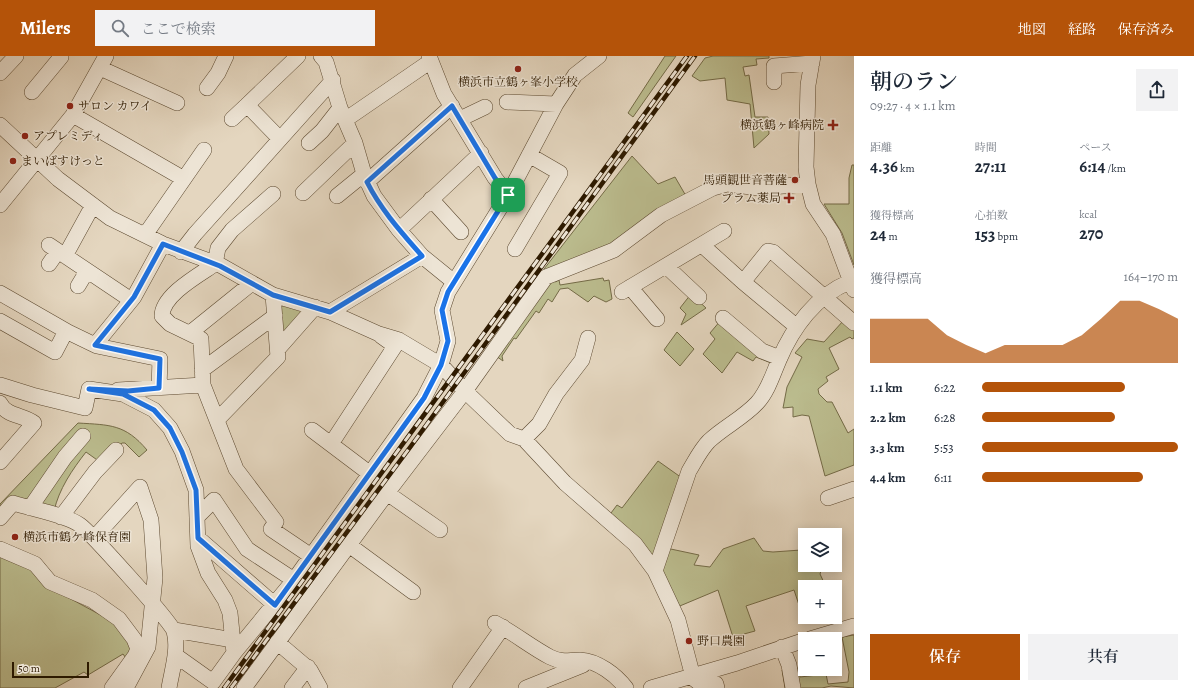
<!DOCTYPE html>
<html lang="ja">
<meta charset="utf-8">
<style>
body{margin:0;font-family:Alegreya,"Noto Serif JP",serif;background:#f2f2f3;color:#1f2937;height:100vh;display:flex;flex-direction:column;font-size:15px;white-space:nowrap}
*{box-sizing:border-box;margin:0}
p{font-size:13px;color:#747a83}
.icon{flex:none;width:22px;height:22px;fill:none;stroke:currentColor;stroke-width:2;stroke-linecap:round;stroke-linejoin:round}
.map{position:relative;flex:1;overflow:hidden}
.sheet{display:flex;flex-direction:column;background:#fff;width:340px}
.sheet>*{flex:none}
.buttons{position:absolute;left:798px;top:472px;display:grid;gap:8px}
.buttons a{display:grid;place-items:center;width:44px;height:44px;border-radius:0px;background:#fff;box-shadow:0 2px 10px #0003;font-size:20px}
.scale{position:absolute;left:12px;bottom:10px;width:77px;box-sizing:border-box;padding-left:4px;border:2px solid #2e1a00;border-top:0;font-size:11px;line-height:14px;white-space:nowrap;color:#2e1a00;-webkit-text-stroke:3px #ede4d5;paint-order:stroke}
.pin{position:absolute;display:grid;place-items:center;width:34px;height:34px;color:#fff;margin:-17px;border-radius:8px;box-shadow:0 2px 6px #0006}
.round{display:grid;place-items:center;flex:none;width:42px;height:42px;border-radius:0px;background:#f2f2f3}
.head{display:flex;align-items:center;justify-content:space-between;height:68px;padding:0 16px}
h1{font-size:22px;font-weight:600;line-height:30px}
.figures{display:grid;grid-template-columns:repeat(3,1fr);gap:6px;height:68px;padding:4px 16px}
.figures div{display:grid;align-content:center}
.figures b{font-size:17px;font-weight:600}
.figures small{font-size:11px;font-weight:400}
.figures p{font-size:11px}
.chart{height:112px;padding:8px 16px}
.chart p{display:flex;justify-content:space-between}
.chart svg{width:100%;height:72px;margin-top:4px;fill:#b45309;opacity:.7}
.cta{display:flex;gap:8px;margin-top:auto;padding:8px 16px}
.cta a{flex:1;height:46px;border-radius:0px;background:#b45309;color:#fff;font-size:16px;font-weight:600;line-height:46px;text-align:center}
.cta a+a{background:#f2f2f3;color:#1f2937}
ul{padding:0 16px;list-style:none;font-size:13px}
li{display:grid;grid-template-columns:64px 48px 1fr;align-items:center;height:30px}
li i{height:10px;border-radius:5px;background:#b45309}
header{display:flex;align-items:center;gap:24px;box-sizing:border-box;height:56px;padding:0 20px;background:#b45309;color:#fff}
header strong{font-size:19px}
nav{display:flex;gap:22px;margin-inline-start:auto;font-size:14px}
.search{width:280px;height:36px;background:#f2f2f3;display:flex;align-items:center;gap:10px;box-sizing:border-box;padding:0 14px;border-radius:0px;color:#747a83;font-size:15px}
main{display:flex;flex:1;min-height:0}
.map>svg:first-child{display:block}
.green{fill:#bbbc8e;stroke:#746b47}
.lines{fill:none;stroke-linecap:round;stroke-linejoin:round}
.minor-casing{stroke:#5c4930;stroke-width:16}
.minor{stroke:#ede4d5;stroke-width:15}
.rail-casing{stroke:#2e1a00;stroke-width:4.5}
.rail{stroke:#ede4d5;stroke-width:3;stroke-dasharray:9;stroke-linecap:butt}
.route-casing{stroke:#fff;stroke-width:8}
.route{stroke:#1a73e8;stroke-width:5}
.poi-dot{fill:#8f2418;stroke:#ede4d5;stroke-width:1.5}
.labels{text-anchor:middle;stroke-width:3;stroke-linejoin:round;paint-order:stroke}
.poi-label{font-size:12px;fill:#2e1a00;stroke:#ede4d5;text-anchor:start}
</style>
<header>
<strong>Milers</strong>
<div class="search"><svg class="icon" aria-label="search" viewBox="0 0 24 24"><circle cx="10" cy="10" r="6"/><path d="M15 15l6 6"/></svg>ここで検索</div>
<nav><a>地図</a><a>経路</a><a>保存済み</a></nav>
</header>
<main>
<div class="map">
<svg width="854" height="632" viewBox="0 0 854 632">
<rect width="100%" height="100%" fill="#e4d6bf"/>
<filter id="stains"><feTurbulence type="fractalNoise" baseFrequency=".005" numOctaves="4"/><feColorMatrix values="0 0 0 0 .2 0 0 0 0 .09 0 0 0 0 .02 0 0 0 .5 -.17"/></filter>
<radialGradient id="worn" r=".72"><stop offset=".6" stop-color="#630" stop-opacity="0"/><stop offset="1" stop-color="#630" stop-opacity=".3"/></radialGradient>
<path class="green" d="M665,0h11l-43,61 -5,-4z
M713,0h56v2l-13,1 1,6 -14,2 2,9 4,-1 6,42h13l1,17 -15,14 -4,-44 -23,-4 -2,-22 -25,3 -8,-5 13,-18z
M632,100l26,28 17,-7 11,19 -81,52 -58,24 -3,-3z
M852,109h2v100l-12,-32 -18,-29h25v-26z
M553,222l2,4 4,-2 1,5 43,-7 1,3 5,-1 3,19 -6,3 -12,-6 -6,6 -20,-14 -8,1 -8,13 -4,-3 -9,14 -3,-2 -20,28 -2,-1 -12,18 1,5 -7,-5z
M691,238l15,14 -25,17 5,-11 -6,-6z
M277,246l27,8 -21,24z
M721,264l50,43 -15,-6 -3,4 -16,-9 -15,21 -19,-19 12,-15 -5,-6z
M844,264l10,8v10l-2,1 -2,-2 -21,11 10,21 -13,8 2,4 -10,8 1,5 8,8h5l16,31 6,-4v36l-29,11 -16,-60 -7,-1 -9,2v-10l-10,1 4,-21 15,-30 -7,-4 12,-14 17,3z
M677,276l17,17 -14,17 -16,-16z
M78,367c32,2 47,1 69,27l-8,7 -14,-14h-3l-22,19 -14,-10c-14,18 -27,37 -32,59h-54v-7z
M658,405l24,17 -29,88 -45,-49 9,-12 5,3z
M754,482l9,13 10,1 28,-2 4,1v14h18l-3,9 6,13h-21v29l-2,1 -9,-27 -48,16 9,25 -22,6 -15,-47 -43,18 -18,-37 9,-23 33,7 -5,10 16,2 13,-18z
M0,498l32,13 15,19 61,33 17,15 8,13 -5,14 -5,-7 -35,21 -4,-3 -29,16h-55z
M854,579v53l-23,-2 -9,2h-37l-3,-18 17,-2 1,9 26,-3 2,10 20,-2 1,-10 -7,-35z"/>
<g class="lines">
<g class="minor-casing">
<path id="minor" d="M321,0l5,6 14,46 15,35 9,31 10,22 25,34 23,26 32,26
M429,0l15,38 51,84 13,17
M813,0l-5,29 -2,82 2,17 5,20 20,30 21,56
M100,12l77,35
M0,17l16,-17
M774,26v-16l38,-3
M207,32l11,-15 8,-17
M32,36l29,-35 -1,-1
M507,46l49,2
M73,59l111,64
M232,63l15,-14
M460,63l25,-12
M345,64l83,-57
M0,69l58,54 52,39 53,26 57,21 53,30 57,17 49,22 20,6 42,25 24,26 45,43 14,5 41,44 70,61 20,27 23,49 15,57c4,8 15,7 23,7l1,4
M279,82l-32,-33 51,-49
M309,87l13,-12 18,-23
M367,126l85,-76
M303,137l52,-50
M273,138l-41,36 -14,18 -3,16c-16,11 -53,31 -53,52l8,8 31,15 2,46 33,84 40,53 -5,7 40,27
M337,140l27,-22
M431,143l30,33
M0,149l73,-90 33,-59
M399,174l82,-77
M145,179l59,-85
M49,189l82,55
M702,189l41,37
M515,193l45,-76 -31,-18
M181,196l14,-18 138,-154
M65,200l28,-51
M49,208l9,-13
M666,210l33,31
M78,230l9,-15
M630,231l27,32
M622,236l102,-61
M0,237l68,39 29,14 63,13 -1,29
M330,256l92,-56
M723,262l39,33 18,7
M0,265l55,31 11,-21
M797,271l-54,-45 25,-31 5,1 81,71
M190,277l62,-50
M95,289l39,-48 29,-53
M278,293l37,-42
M202,314l73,-54
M0,329l32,10 53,13 4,-19 34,5 31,16 16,18 12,23 14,39 2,56 10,27 17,27 5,13 4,40 -21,29 -38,-27
M118,334l85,-5
M0,347c7,14 23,11 34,20l-34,39
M217,364l61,-63 -5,-62
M312,374l57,43
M524,383l15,-15 17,-30 26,-34 6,-22
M331,388l64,-98 -14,-10
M387,437l53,37
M828,442l26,-9
M30,452l35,-51 18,-21
M61,461l34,-45 21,-22
M197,461l17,-17 33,49 47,31
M0,462l13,-15c18,6 53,12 67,22 10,7 93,99 94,106 5,18 -2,39 -5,57
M94,482l46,-51 11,33 4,58 -7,69 -22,41
M198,482l77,67
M349,489l64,47
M0,493l35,15 15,18 42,18 27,19 15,20 4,10 -3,7 -23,32
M655,515l34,-100c6,-10 12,-22 20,-30 15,-14 34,-23 48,-38 11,-12 16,-29 22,-43 14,-33 37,-64 70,-78
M495,567c19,10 36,24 55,34 12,6 18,3 30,3 18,1 36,15 46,28
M174,574l59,10
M810,583l44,-13
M277,586l33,28 10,18
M782,591l7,18 4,23
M234,597l60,-73 130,-182 17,-33 7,-24 -6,-31 6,-18 60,-97 48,-91 19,-29 24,-19
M244,632l143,-195 78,-102 81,-114 68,-27 47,-35 52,-27 14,-4 32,4 49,-4
M292,632l16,-21
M460,632l43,-61
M526,632l57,-23
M651,632l86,-25 68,-23"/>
</g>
<use href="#minor" class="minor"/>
<g class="rail-casing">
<path id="rail" d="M224,632l463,-632
M231,632l180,-242 284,-390"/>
</g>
<use href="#rail" class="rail"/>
</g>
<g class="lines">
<g class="route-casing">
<path id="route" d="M452,50l43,72 13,17 -60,97 -6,18 6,31 -7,24 -17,33 -149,207 -77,-67 -2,-48 -14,-38 -12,-24 -16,-18 -31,-16 -34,-5 39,2 31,-3 1,-29 -65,-14 39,-48 29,-53 57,22 53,29 57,17 92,-56c-20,-23 -41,-46 -55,-74z"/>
</g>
<use href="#route" class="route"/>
</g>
<g class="poi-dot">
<circle cx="518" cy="13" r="4"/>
<circle cx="70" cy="50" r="4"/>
<path d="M831 63h4v4h4v4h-4v4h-4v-4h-4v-4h4z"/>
<circle cx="25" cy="80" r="4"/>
<circle cx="13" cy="105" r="4"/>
<circle cx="795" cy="124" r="4"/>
<path d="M787 136h4v4h4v4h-4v4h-4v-4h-4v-4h4z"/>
<circle cx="15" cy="481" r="4"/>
<circle cx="689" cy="585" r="4"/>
</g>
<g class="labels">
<g class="poi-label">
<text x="518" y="30" text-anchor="middle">横浜市立鶴ヶ峯小学校</text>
<text x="78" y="54">サロン カワイ</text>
<text x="824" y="73" text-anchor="end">横浜鶴ヶ峰病院</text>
<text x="33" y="84">アプレミディ</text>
<text x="21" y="109">まいばすけっと</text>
<text x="787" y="128" text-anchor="end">馬頭観世音菩薩</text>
<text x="781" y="146" text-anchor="end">プラム薬局</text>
<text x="23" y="485">横浜市鶴ケ峰保育園</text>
<text x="697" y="589">野口農園</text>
</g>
</g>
<rect width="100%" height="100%" filter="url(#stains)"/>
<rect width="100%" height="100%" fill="url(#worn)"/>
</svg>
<div class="buttons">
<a><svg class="icon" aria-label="layers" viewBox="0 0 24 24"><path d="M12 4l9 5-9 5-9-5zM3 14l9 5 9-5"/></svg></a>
<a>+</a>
<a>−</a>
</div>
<div class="scale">50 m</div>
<div class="pin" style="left:508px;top:139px;background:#1e9e55"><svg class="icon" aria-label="arrive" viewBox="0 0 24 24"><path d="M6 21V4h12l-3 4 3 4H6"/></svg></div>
</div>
<section class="sheet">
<div class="head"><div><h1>朝のラン</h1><p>09:27 · 4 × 1.1 km</p></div><a class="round"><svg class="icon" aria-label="share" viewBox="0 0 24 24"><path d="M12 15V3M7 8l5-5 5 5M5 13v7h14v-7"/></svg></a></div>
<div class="figures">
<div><p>距離</p><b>4.36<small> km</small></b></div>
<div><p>時間</p><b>27:11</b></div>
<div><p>ペース</p><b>6:14<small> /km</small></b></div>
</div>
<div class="figures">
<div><p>獲得標高</p><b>24<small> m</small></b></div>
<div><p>心拍数</p><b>153<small> bpm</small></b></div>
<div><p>kcal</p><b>270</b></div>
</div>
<div class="chart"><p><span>獲得標高</span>164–170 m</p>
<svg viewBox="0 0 160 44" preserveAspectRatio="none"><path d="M0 44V17L10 17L20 17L30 17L40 27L50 33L60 38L70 33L80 33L90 33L100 33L110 27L120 17L130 6L140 6L150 11L160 17V44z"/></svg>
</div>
<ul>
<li><b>1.1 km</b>6:22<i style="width:73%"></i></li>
<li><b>2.2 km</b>6:28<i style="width:68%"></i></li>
<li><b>3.3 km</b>5:53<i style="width:100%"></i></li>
<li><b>4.4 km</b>6:11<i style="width:82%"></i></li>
</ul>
<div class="cta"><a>保存</a><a>共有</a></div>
</section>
</main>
